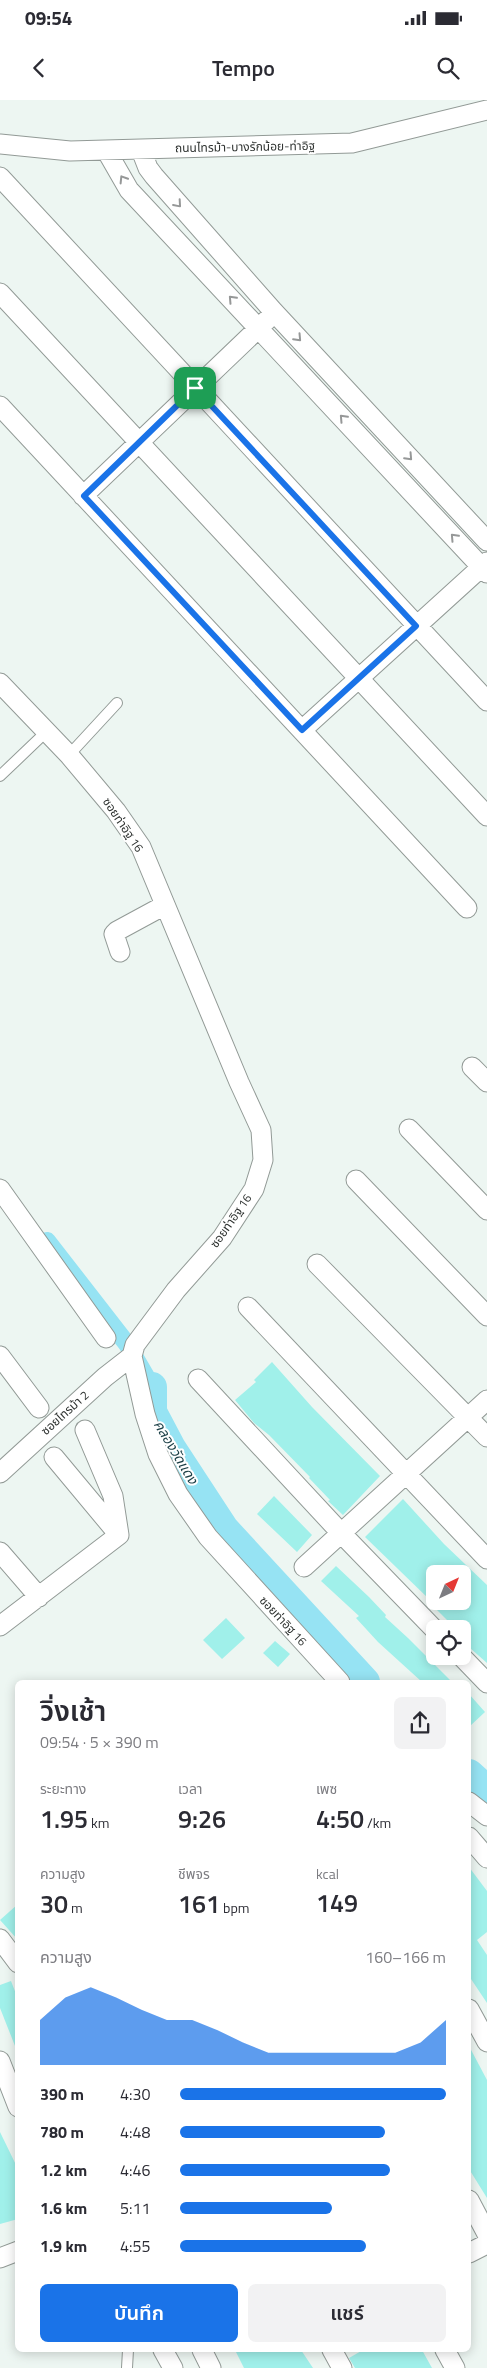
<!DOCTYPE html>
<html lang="th">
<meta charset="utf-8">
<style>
body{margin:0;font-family:"Titillium Web","Noto Sans Thai",sans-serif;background:#f2f2f3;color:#2b2b33;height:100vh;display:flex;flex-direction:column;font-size:19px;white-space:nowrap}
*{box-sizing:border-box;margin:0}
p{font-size:16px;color:#7c7c81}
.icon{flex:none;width:28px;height:28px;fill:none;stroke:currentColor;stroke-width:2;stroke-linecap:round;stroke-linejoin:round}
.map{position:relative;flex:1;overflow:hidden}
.details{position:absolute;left:15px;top:1580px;width:456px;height:672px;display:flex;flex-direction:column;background:#fff;border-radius:8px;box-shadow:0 2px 12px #0003}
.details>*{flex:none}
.needle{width:32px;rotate:43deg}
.controls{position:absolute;left:426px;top:1465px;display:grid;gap:10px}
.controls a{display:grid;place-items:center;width:45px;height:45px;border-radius:8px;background:#fff;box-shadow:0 2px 12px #0003;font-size:25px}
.pin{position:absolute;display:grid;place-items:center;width:42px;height:42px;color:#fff;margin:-21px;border-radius:10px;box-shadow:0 2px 8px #0006}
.round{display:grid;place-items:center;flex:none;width:52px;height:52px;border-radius:8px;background:#f2f2f3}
.headline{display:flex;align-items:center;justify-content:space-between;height:85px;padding:0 25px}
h1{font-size:28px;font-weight:600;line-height:38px}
.stats{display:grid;grid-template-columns:repeat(3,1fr);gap:8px;height:85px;padding:5px 25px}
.stats div{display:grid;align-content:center}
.stats b{font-size:25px;font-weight:600}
.stats small{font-size:14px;font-weight:400}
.stats p{font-size:14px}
.chart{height:140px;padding:10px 25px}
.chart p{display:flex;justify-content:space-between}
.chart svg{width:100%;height:90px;margin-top:5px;fill:#1a73e8;opacity:.7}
.button{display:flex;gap:10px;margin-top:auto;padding:10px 25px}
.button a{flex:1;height:58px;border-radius:8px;background:#1a73e8;color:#fff;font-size:20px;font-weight:600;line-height:58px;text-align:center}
.button a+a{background:#f2f2f3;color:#2b2b33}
ul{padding:0 25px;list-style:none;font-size:16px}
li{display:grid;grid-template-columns:80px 60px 1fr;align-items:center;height:38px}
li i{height:12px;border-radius:6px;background:#1a73e8}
.status{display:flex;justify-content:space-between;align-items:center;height:35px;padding:0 25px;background:#fff;direction:ltr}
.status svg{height:14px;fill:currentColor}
header{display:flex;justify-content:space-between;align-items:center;height:65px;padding:0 25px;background:#fff;font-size:22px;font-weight:600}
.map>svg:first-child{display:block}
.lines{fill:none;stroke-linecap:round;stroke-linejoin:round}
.canal{stroke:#96e3f3;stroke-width:18}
.river{stroke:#96e3f3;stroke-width:30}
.building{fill:#a0f0ea;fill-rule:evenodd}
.lane-casing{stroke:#929a96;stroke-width:12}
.street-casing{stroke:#929a96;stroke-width:21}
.lane{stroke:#fff;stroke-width:10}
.street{stroke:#fff;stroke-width:19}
.oneway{stroke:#969898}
.route-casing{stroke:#fff;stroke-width:10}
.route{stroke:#1a73e8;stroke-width:6}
.labels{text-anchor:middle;stroke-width:4;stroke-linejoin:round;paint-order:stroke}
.street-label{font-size:12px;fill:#2e3230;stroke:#fff}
.water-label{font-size:14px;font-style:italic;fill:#1b3f46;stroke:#fff}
</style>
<div class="status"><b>09:54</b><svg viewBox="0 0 49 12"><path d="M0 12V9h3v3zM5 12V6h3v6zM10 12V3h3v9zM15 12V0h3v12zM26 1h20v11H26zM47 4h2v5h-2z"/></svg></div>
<header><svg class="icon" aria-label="back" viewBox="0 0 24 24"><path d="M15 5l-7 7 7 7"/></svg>Tempo<svg class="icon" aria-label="search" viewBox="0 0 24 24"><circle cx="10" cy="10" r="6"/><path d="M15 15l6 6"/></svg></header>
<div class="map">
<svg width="487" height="2268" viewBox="0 0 487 2268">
<rect width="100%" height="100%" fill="#edf6f2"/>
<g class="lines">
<path class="canal" d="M47,1141l80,103 25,43"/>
<path class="river" d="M152,1287v25l19,36 53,81 141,153
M469,1674l18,16"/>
</g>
<path class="building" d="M272,1262l40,45 68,69 -37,39 -15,-14 2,-1 -21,-22 1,-1 -41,-42 -15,-12 -19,-23 21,-18 -2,-2z
M274,1396l38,39 -15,17 -40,-38z
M403,1399l41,45 43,41v78l-17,-15 -8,-3v-16h-6l-28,-28h3l-66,-64zM435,1474h27v27h-27z
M336,1466l33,31 17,18 -1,2 23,21 44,44h-30l-44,-40 -22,-24 3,-2 -38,-35z
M226,1518l19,20 -23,21 -19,-19z
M275,1541l15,13 -12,13 -15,-14z
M469,1594l16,18 -16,15z
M469,1767l18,24v41l-10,8 10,15v48l-18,-27z
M18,1804v36l-18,-20z
M11,1881l7,18 -1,52 -17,-43v-23z
M469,1946l18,34v118l-18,-29z
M0,2032l18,37v50l-18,5z
M235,2250h66l12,18h-69z
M363,2250h59l10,18h-77l-6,-10z"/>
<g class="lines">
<g class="lane-casing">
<path id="lane" d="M69,655l48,-52
M0,676l46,-44
M127,2268l1,-18"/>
</g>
<g class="street-casing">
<path id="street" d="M0,44l70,7 282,-8 135,-33
M106,50l23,40 358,383
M141,50l7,18 6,8 120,136 213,229
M0,77l487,524
M0,193l487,523
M0,306l467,502
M83,396l184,-176
M0,583l69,72 47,56 25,36 98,235 22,48 2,30 -9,29 -32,49 -46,52 -41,55 -3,11 13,58 13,40 20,40 30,43 132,145
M302,630l185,-168
M120,852l-6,-18 3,-3 48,-26
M472,967l15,15
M409,1029l78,81
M356,1080l131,136
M0,1089l106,149
M317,1164l170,173
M248,1207l239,252
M0,1256l39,52
M198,1279l143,154 94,97
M54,1357l65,78
M0,1373l105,-96 27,-21
M0,1452l39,45
M304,1467l183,-167
M0,1526l119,-91 -6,-39 -28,-66
M461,1556l26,27
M469,1702l18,14
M469,1737l18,21
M0,1839l18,24
M469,1909l18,33
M0,1961l18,46
M469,2100l18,34
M469,2153l18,-9
M0,2158l18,-7
M163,2250l10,18
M202,2250l9,18
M332,2250l10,18
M445,2250l10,18"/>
</g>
<use href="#lane" class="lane"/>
<use href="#street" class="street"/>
</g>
<defs><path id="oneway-chevron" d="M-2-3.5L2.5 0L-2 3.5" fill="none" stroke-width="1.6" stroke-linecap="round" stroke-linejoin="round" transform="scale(1.25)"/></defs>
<g class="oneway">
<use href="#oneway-chevron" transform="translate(123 79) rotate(-122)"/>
<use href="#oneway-chevron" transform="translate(178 104) rotate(49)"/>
<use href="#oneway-chevron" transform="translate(232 199) rotate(-133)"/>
<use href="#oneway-chevron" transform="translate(298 238) rotate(47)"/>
<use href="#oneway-chevron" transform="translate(343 318) rotate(-133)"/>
<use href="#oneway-chevron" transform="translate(409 357) rotate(47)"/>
<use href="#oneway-chevron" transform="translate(454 437) rotate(-133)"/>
</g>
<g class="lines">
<g class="route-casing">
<path id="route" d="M195,288l221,238 -114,104 -218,-234z"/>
</g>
<use href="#route" class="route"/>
</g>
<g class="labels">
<g class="street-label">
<text transform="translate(245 47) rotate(-1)" y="4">ถนนไทรม้า-บางรักน้อย-ท่าอิฐ</text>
<text transform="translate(123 725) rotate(56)" y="4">ซอยท่าอิฐ 16</text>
<text transform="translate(231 1121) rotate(-55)" y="4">ซอยท่าอิฐ 16</text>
<text transform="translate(65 1313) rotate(-42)" y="4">ซอยไทรม้า 2</text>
<text transform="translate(283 1521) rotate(47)" y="4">ซอยท่าอิฐ 16</text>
</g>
<g class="water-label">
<text transform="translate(176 1352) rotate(59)" y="5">คลองวัดแดง</text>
</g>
</g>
</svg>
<div class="controls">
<a><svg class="needle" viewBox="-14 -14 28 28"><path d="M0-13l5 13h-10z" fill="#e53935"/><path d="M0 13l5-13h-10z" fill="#7c7c81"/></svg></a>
<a><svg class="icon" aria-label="locate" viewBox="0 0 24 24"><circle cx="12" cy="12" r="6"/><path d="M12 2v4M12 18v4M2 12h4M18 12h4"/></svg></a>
</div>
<div class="pin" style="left:195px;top:288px;background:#1e9e55"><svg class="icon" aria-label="arrive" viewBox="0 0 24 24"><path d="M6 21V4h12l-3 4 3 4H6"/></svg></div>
<section class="details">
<div class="headline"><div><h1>วิ่งเช้า</h1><p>09:54 · 5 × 390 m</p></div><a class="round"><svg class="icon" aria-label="share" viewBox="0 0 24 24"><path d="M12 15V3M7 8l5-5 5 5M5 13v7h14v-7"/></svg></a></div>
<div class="stats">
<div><p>ระยะทาง</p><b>1.95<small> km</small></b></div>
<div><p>เวลา</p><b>9:26</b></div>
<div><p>เพซ</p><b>4:50<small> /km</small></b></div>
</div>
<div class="stats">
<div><p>ความสูง</p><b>30<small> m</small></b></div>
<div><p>ชีพจร</p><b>161<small> bpm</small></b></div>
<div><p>kcal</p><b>149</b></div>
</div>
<div class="chart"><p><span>ความสูง</span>160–166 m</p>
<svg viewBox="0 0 160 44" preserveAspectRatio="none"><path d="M0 44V22L10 11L20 6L30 11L40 17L50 22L60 22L70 27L80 33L90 38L100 38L110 38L120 38L130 38L140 38L150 33L160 22V44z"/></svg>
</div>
<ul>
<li><b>390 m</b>4:30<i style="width:100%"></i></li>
<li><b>780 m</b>4:48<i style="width:77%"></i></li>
<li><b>1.2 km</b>4:46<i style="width:79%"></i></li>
<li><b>1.6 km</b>5:11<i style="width:57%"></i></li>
<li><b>1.9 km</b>4:55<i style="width:70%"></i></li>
</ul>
<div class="button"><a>บันทึก</a><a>แชร์</a></div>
</section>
</div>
